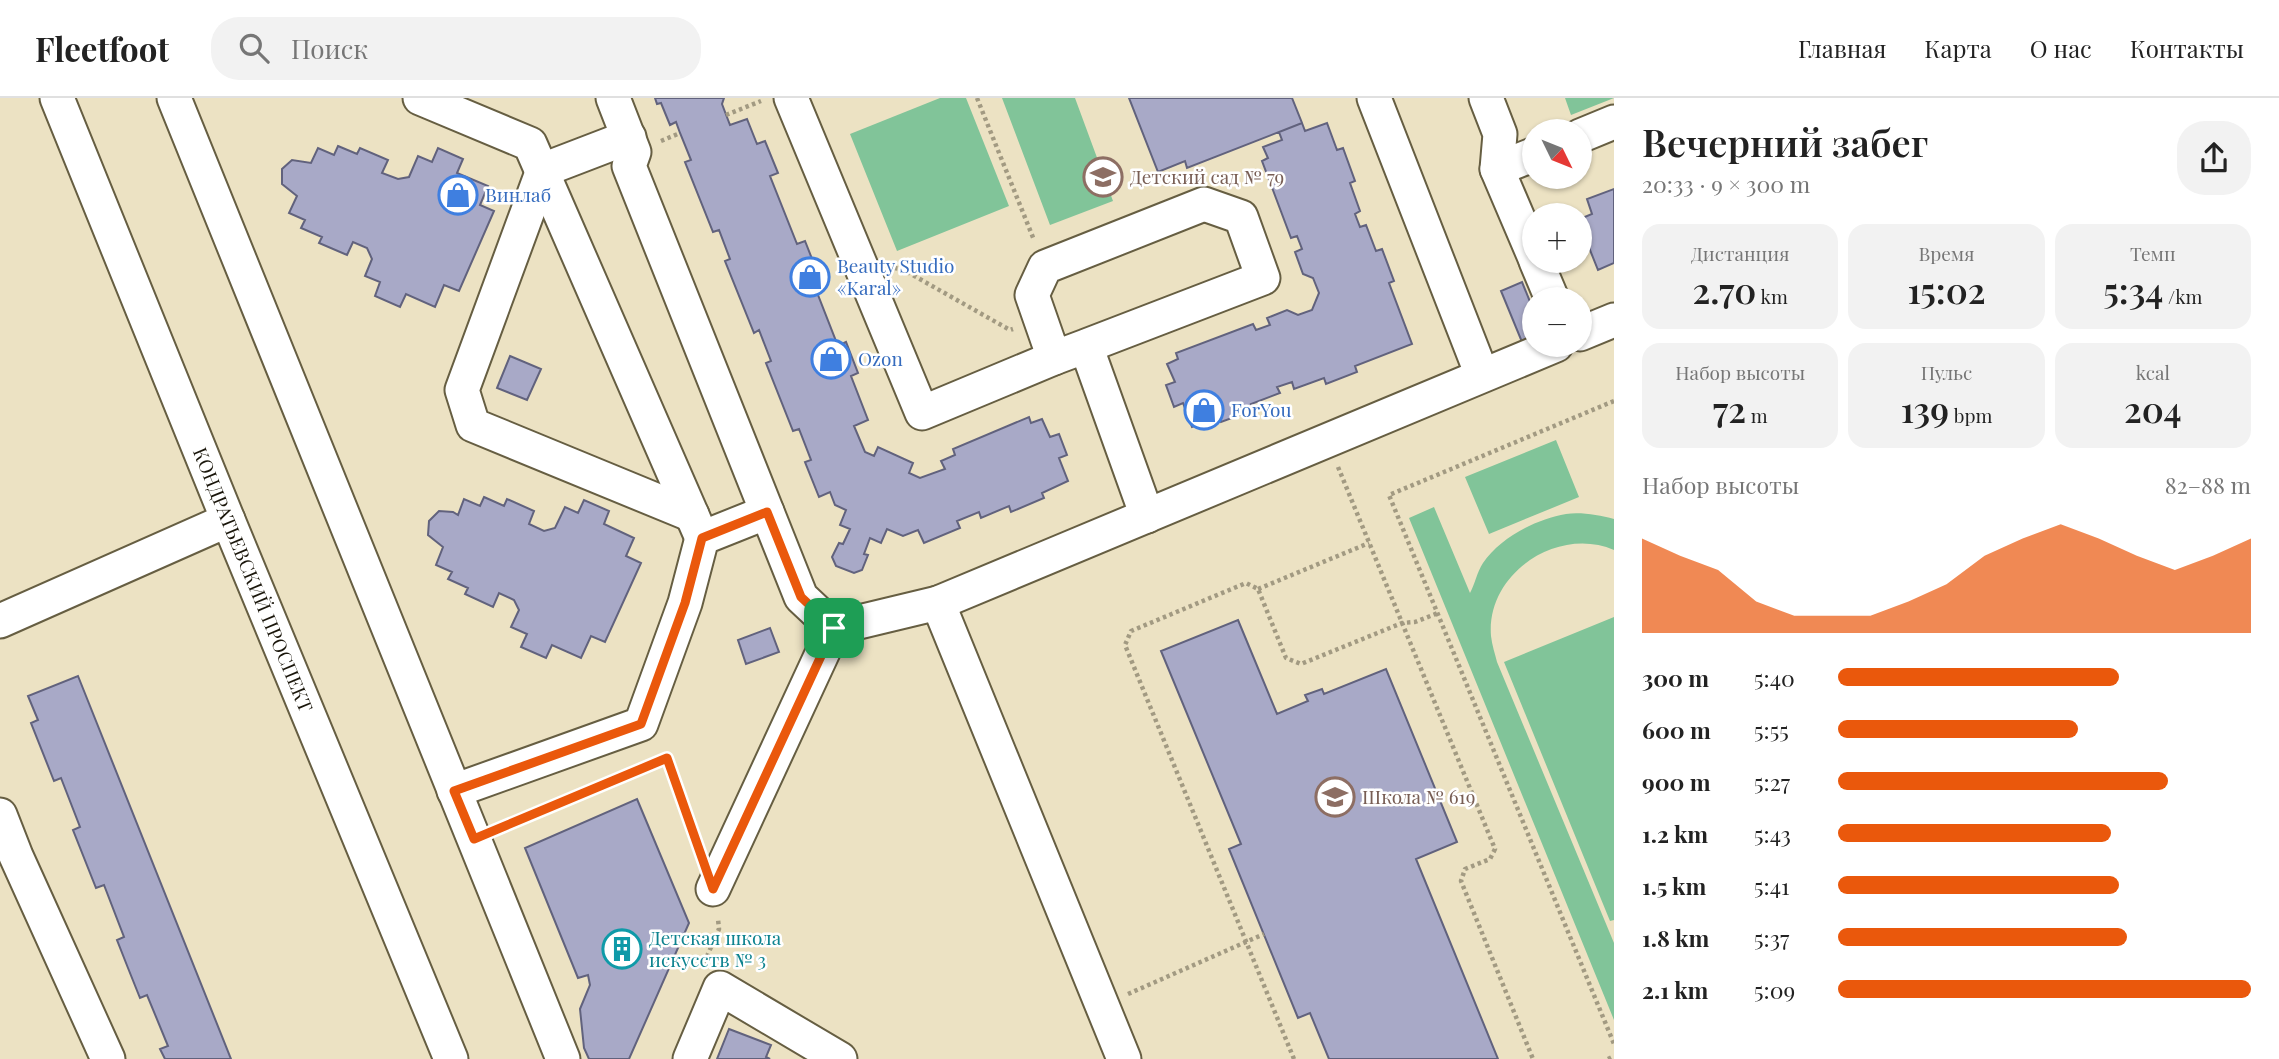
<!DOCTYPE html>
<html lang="ru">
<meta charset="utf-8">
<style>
body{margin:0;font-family:"Playfair Display",serif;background:#f2f2f2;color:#222;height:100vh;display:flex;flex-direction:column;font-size:26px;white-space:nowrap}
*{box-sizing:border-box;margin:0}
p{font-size:23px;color:#767676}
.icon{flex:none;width:38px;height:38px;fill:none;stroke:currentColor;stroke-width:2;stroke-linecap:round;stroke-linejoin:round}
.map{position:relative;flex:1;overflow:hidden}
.sheet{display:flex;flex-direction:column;background:#fff;width:665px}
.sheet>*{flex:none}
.needle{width:46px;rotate:133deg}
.controls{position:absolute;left:1522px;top:21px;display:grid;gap:14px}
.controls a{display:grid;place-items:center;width:70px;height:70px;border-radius:50%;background:#fff;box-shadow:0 2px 5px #0004;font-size:35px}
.pin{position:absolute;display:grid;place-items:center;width:60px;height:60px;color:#fff;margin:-30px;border-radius:14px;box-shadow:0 4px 10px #0006}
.round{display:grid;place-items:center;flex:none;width:74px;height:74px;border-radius:28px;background:#f2f2f2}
.summary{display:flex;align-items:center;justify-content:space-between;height:119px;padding:0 28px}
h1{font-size:38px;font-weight:600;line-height:52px}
.stats{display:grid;grid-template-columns:repeat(3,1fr);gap:10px;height:119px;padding:7px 28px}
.stats div{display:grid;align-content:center;border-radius:18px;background:#f2f2f2;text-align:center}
.stats b{font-size:35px;font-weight:600}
.stats small{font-size:19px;font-weight:400}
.stats p{font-size:19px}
.chart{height:196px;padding:14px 28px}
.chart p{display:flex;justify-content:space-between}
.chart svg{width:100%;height:126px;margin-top:7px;fill:#ea580c;opacity:.7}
ul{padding:0 28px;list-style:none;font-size:23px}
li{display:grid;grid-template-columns:112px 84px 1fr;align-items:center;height:52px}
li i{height:18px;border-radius:9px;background:#ea580c}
header{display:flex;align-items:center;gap:42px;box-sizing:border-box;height:98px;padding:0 35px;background:#fff;border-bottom:2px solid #e0e0e0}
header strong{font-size:33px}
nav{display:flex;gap:38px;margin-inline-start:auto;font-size:24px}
.search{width:490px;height:63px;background:#f2f2f2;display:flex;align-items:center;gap:18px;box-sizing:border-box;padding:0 24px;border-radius:28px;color:#767676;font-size:26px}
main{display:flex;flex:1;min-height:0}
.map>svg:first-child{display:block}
.green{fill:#81c499}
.building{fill:#a8a9c7;stroke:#61627d;stroke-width:2}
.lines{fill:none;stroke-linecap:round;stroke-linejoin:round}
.minor-casing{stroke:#665e42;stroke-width:37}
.path{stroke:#a29a82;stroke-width:4.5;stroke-dasharray:3.5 3.5;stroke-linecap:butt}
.minor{stroke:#fff;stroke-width:33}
.route-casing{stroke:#fff;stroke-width:14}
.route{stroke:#ea580c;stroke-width:9}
.labels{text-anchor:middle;stroke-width:5;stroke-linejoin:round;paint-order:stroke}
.education-label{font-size:19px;fill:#785e54;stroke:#fff;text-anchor:start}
.shop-label{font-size:19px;fill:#366cbe;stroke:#fff;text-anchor:start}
.street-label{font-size:19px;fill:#1a160b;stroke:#fff}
.culture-label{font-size:19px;fill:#0d838f;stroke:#fff;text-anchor:start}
</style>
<header>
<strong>Fleetfoot</strong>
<div class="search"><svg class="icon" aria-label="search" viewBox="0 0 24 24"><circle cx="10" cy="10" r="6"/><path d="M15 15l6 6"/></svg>Поиск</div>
<nav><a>Главная</a><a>Карта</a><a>О нас</a><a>Контакты</a></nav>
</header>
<main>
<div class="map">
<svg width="1614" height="961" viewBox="0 0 1614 961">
<rect width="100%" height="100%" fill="#ece2c3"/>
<path class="green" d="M940,0h26l43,108 -112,45 -47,-117z
M1002,0h73l38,103 -63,24z
M1565,0h49l-43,17z
M1556,342l23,57 -90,37 -24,-57z
M1434,409l36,86c5,-9 7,-21 13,-30 17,-25 53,-44 83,-49 15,-2 33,1 48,5v31c-56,-24 -128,23 -123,86 1,9 4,18 6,26l117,281v77l-205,-502z
M1614,519v303l-4,1 -106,-259z"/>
<path class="building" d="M655,0h69l-2,6 8,21 17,-6 10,25 8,-3 13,32 -8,3 27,68 8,-3 13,33 -7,3 27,69 8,-4 12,31 -7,3 17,44 -14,6 11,26 9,4 4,-9 35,16 -4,10 11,5 25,-9 -4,-8 14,-6 -2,-6 76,-32 2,6 11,-4 8,18 9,-3 8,21 -8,3 9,23 -26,12 2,5 -33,14 -2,-6 -28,12 -2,-6 -22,9 3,7 -36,15 -6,-13 -15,6 -16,-7 -6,14 -11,-5 -6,16 4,1 -6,15 -8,3 -18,-7 -4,-9 7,-14 4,1 7,-15 -10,-4 6,-15 -11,-5 -5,-13 -11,5 -14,-35 6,-2 -12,-31 -6,2 -27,-68 5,-2 -12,-31 -5,3 -29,-72 5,-2 -11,-29 -6,2 -28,-70 6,-2 -11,-27 -4,-11 -6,3 -9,-22 -4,1z
M1129,0h163l10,25 -115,45 -2,-7 -27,11z
M1302,25l3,8 22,-8 10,27 6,-2 12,33 -5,2 10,28 -5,3 5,13 6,-2 10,26 6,-2 12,32 -5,2 23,61 -57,22 2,6 -31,12 -2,-6 -30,11 -2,-7 -15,5 3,6 -29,11 3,6 -33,12 -2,-6 -27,11 -9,-24 -9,4 -8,-22 9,-3 -8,-18 11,-5 -2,-6 77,-29 3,6 14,-5 -3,-7 20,-8 11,5 14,-5 7,-17 -6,-15 -10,-4 -8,-22 7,-3 -5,-13 -6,2 -29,-77 6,-3 -5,-11 19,-7 -3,-8z
M338,48l19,8 3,-6 28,12 -6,13 16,6 11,-2 9,-21 14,6 6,-14 25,11 -6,14 31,13 -8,19 14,6 -35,80 -15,-6 -9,22 -29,-13 -6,13 -25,-11 5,-14 -15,-6 7,-17 -5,-11 -14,-6 -6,13 -28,-12 3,-6 -21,-9 4,-8 -16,-7 8,-17 -15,-12v-15l10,-9 19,3 7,-15 16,7z
M1614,91v74l-16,7 -18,-45v-6l12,-5 -5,-15z
M1522,184l13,32v23l-13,5 -21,-51z
M510,258l31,13 -14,31 -30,-12z
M484,399l20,9 3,-7 27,12 -5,13 15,7 11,-3 10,-21 13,6 6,-13 25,11 -5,13 30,14 -8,18 15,7 -36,79 -14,-6 -10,22 -29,-13 -6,13 -25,-11 6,-13 -16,-7 8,-17 -5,-10 -15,-7 -6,14 -28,-13 3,-6 -20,-9 4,-7 -16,-7 7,-18 -15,-12 1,-14 10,-10 14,1 5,3 6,-16 16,7z
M1238,522l39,94 31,-13 -3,-6 17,-6 2,5 62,-25 71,173 -41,17 82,200h-169l-19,-46 -12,5 -69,-169 12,-5 -80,-193z
M770,530l9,24 -33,12 -8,-24z
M78,578l153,383h-66l-5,-10 8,-3 -21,-51 -7,3 -12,-30 -11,-28 7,-3 -20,-52 -8,3 -23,-58 7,-3 -19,-49 -7,3 -23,-58 7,-3 -10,-24z
M637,701l52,124 -60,136h-40l-5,-11 -4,-39 10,-24 -2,-10 -10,3 -53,-130z
M729,931l42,16 -5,12 4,2h-53z"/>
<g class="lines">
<g class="minor-casing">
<g id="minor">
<path id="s1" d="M57,0l171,422 223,539"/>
<path d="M174,0l389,961"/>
<path d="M420,0l110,46 172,394"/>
<path d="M613,0l21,54 -5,14 172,431 33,31 -121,261"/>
<path d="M791,0l131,315 132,-55"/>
<path d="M1374,0l108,277"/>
<path d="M1486,0l14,36 -3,35 38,89"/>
<path d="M1580,38l34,-14"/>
<path d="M629,39l-86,33 -81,220 11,35 219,90"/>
<path d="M1497,71l38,-15"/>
<path d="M1536,163l16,38"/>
<path d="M1580,236l34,-14"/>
<path d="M1086,248l-32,12 -22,-63 13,-28 159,-63 37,13 22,61 -177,68 61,170"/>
<path d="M938,505l186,456"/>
<path d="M0,523l228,-101"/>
<path d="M834,530l104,-25 618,-258"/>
<path d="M454,693l187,-67 44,-121 17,-65 65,-26"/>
<path d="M0,717l16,41 92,203"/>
<path d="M690,961l30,-71 120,71"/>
</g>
</g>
<path class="path" d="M977,0l57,142
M726,17l35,-14
M661,43l19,-8
M894,170l8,1 108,61 3,-1
M1614,303l-225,94 225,549
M1338,369l157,382 -5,10 -25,10 -4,12 72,178
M1258,491l111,-46
M500,730l167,-70 31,89
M704,865l15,-34 -1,-10
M1128,896l136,-60
M1294,961l-169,-414 6,-14 115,-48 12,6 28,69 15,6 101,-41 13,-1 23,-9
M1608,961l6,-3"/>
<use href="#minor" class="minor"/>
</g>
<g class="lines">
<g class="route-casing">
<path id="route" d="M767,414l34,85 33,31 -121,261 -46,-131 -193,81 -20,-48 187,-67 44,-121 17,-65z"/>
</g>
<use href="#route" class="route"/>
</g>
<defs>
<g id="school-ring" transform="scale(2.0125)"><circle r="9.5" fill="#fff" stroke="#8d6e63" stroke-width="1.5"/><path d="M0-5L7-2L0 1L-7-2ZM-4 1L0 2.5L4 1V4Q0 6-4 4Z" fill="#8d6e63"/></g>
<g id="shop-ring" transform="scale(2.0125)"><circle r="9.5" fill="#fff" stroke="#3f7fe0" stroke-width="1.5"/><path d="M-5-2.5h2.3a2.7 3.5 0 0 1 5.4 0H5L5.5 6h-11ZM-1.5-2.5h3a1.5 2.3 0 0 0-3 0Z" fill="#3f7fe0"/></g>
<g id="building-ring" transform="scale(2.0125)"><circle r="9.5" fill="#fff" stroke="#0f9aa8" stroke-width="1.5"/><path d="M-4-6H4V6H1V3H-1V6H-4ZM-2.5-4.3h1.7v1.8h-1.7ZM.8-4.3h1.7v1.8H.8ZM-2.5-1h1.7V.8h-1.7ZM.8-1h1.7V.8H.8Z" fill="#0f9aa8"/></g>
</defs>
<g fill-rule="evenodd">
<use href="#school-ring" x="1103" y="79"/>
<use href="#shop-ring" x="458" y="97"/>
<use href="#shop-ring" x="810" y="179"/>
<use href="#shop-ring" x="831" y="261"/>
<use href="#shop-ring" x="1204" y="312"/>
<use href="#school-ring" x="1335" y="699"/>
<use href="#building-ring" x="622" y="851"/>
</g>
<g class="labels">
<g class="education-label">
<text x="1130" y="86">Детский сад № 79</text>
<text x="1362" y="706">Школа № 619</text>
</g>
<g class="shop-label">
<text x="485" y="104">Винлаб</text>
<text x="837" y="175">Beauty Studio<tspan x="837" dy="22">«Karal»</tspan></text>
<text x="858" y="268">Ozon</text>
<text x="1231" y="319">ForYou</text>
</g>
<g class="street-label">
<text dy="7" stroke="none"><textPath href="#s1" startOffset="520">КОНДРАТЬЕВСКИЙ ПРОСПЕКТ</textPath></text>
</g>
<g class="culture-label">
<text x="649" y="847">Детская школа<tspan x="649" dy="22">искусств № 3</tspan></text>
</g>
</g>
</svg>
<div class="controls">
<a><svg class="needle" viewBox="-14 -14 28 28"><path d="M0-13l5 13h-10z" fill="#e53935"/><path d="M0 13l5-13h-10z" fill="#767676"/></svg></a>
<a>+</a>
<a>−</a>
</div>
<div class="pin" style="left:834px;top:530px;background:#1e9e55"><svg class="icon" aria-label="arrive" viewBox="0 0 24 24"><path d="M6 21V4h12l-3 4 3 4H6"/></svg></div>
</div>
<section class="sheet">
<div class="summary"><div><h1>Вечерний забег</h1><p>20:33 · 9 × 300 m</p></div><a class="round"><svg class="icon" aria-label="share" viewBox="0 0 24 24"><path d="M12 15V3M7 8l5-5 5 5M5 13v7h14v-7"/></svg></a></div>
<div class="stats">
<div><p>Дистанция</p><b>2.70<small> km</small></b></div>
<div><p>Время</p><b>15:02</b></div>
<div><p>Темп</p><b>5:34<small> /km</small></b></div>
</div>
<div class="stats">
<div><p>Набор высоты</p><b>72<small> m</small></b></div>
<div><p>Пульс</p><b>139<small> bpm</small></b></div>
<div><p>kcal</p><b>204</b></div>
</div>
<div class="chart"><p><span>Набор высоты</span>82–88 m</p>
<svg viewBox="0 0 160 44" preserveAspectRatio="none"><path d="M0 44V11L10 17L20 22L30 33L40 38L50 38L60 38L70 33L80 27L90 17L100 11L110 6L120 11L130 17L140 22L150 17L160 11V44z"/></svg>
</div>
<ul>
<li><b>300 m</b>5:40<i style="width:68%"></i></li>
<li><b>600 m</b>5:55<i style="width:58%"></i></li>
<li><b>900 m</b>5:27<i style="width:80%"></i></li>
<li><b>1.2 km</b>5:43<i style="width:66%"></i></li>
<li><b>1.5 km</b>5:41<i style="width:68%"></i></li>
<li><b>1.8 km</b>5:37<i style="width:70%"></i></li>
<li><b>2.1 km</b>5:09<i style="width:100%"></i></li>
</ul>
</section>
</main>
